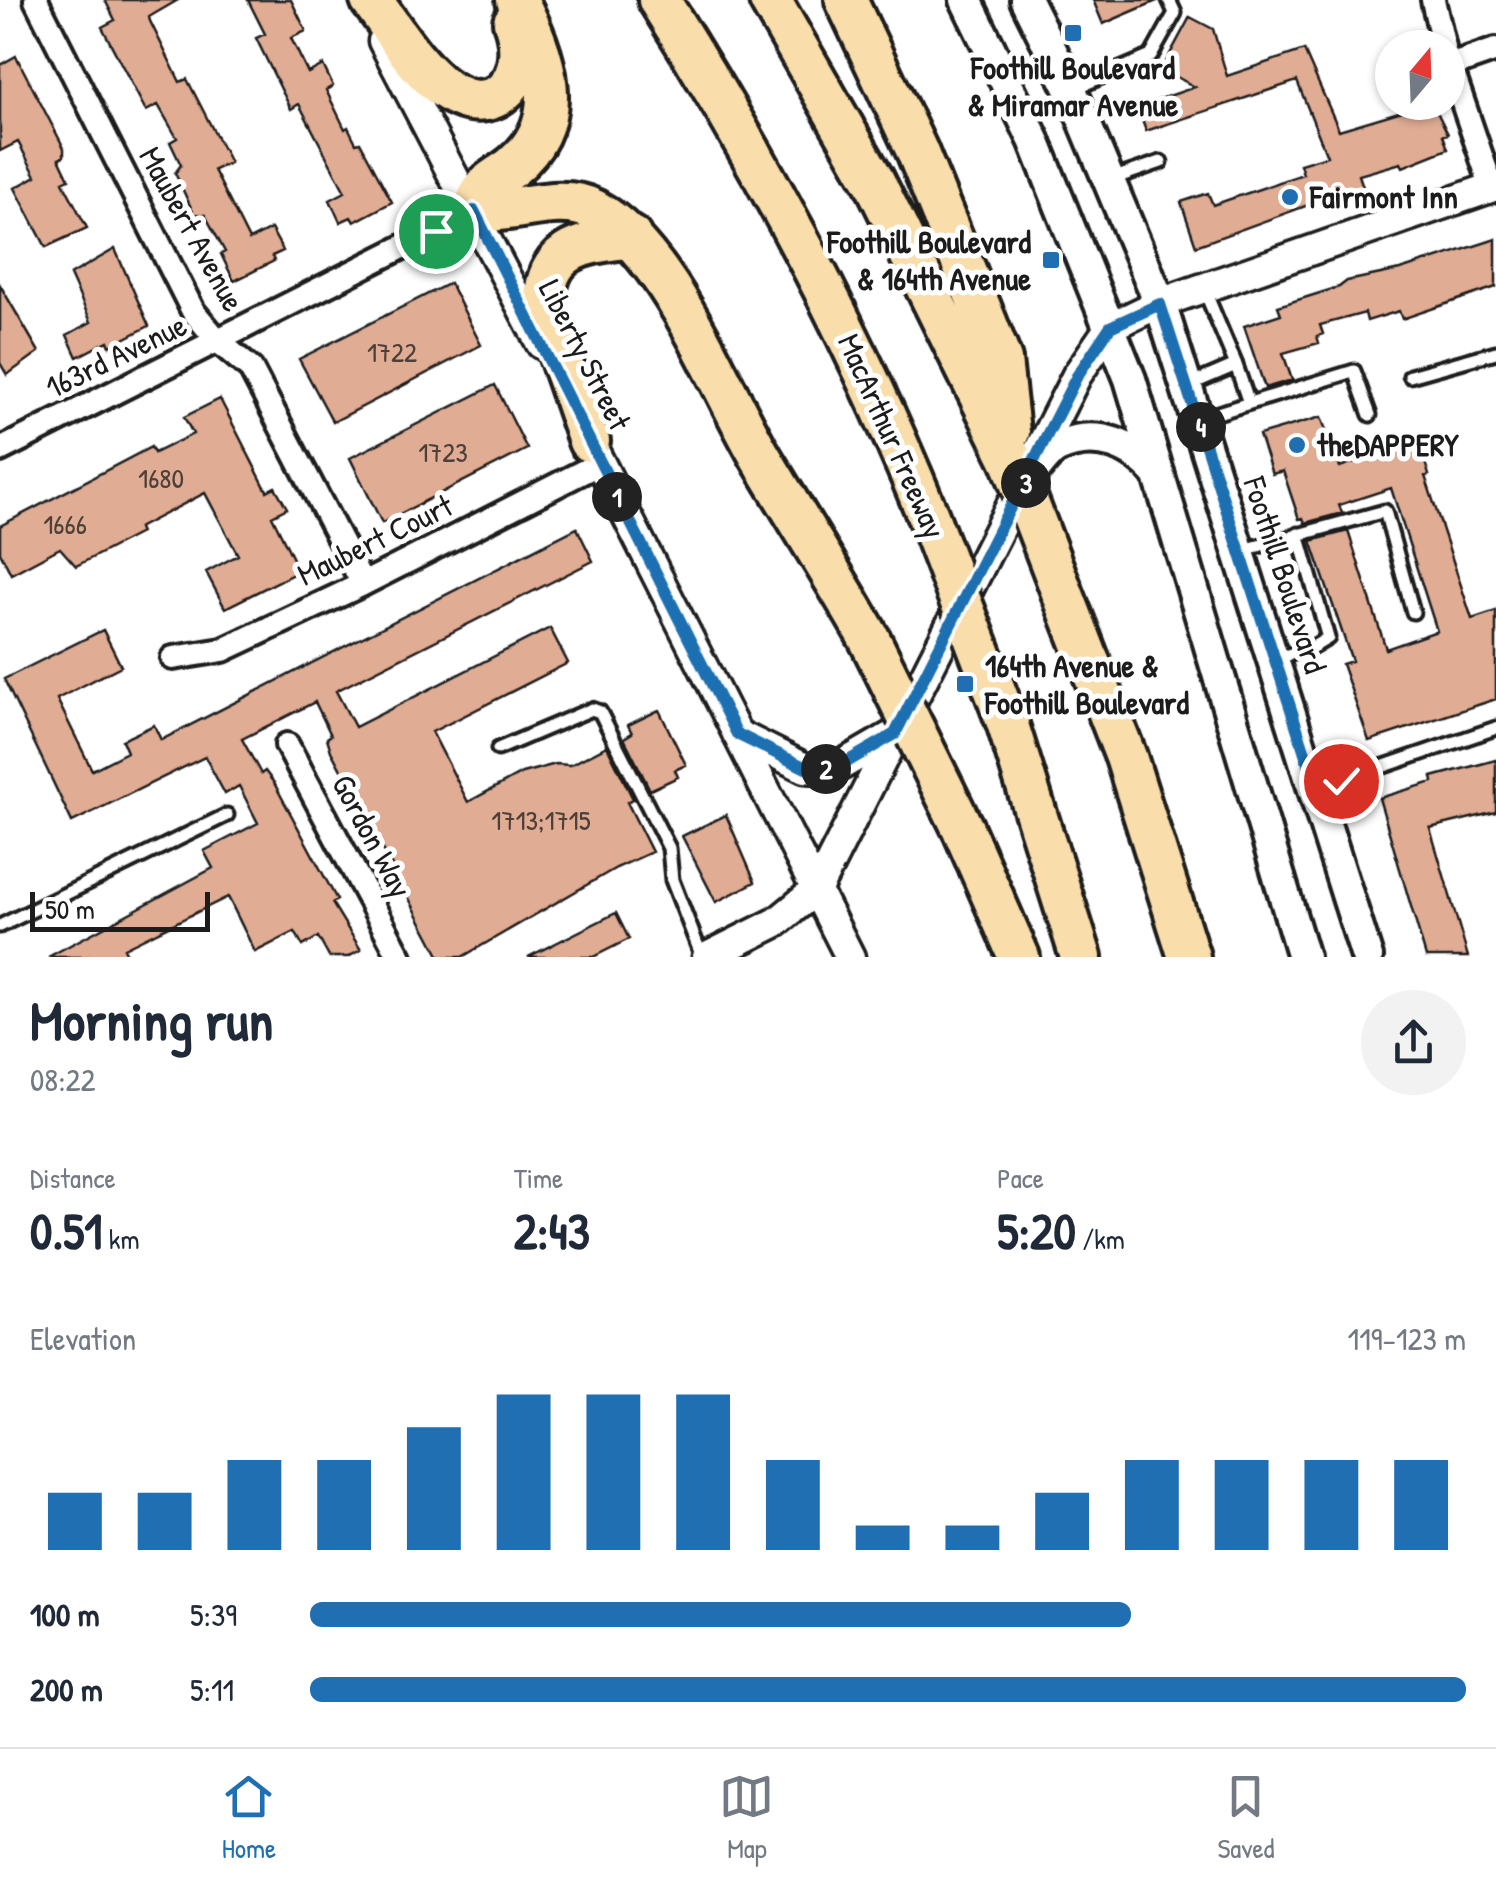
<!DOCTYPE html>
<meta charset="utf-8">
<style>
body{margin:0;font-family:"Patrick Hand",sans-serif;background:#f2f2f3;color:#1f2937;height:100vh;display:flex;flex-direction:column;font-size:38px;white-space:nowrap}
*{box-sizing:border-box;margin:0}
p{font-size:32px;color:#747a83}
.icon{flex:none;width:55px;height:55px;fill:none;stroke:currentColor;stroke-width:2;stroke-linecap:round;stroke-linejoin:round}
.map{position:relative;height:957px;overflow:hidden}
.drawer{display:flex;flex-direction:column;background:#fff;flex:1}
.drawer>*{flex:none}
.needle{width:65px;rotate:19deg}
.fabs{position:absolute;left:1375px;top:30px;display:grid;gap:20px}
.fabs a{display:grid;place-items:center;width:90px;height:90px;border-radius:50%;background:#fff;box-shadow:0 2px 8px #0004;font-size:50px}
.scale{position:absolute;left:30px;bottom:25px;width:180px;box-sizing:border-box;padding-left:10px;border:5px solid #1c1c1c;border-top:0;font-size:28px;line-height:35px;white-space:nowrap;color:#1c1c1c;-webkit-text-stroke:8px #fff;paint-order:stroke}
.pin{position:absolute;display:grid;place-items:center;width:85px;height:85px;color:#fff;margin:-42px;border:5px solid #fff;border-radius:50%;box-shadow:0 2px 10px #0007}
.km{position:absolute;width:50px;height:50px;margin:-25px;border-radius:50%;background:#222;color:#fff;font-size:28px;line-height:50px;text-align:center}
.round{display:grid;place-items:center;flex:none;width:105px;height:105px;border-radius:52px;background:#f2f2f3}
.overview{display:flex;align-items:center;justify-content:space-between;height:170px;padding:0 30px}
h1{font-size:55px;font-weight:700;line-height:75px}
.metrics{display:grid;grid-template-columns:repeat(3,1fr);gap:15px;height:170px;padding:10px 30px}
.metrics div{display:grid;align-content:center}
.metrics b{font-size:50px;font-weight:700}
.metrics small{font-size:28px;font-weight:400}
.metrics p{font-size:28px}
.chart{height:280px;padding:20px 30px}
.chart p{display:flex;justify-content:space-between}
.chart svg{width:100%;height:180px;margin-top:10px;stroke:#1f6fb2;stroke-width:6}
ul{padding:0 30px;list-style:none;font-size:32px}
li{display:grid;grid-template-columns:160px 120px 1fr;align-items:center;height:75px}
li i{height:25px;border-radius:12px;background:#1f6fb2}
.dock{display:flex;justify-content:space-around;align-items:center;height:140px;border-top:2px solid #e0e1e3;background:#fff;font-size:28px;color:#747a83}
.dock a{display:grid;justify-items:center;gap:5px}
.dock .active{color:#1f6fb2}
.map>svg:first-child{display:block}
.building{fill:#e0ac94;stroke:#1c1c1c;stroke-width:2.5}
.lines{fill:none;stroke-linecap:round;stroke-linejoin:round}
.service-casing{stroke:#1c1c1c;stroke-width:19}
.minor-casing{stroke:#1c1c1c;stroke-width:30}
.tertiary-casing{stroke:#1c1c1c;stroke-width:35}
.secondary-casing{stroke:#1c1c1c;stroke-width:38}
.motorway-casing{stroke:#1c1c1c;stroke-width:48}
.service{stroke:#fff;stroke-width:11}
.minor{stroke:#fff;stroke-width:22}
.tertiary{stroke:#fff;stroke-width:28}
.secondary{stroke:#fff;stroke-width:30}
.motorway{stroke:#f9ddab;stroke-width:40}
.motorway-bridge-casing{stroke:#1c1c1c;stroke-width:48;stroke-linecap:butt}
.motorway-bridge{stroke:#f9ddab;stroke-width:40}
.route-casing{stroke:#fff;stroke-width:20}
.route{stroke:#1f6fb2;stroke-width:12}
.poi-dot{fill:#1f6fb2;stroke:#fff;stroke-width:4}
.labels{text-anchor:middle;stroke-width:10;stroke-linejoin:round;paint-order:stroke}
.number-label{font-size:28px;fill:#4d403a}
.poi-label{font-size:32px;font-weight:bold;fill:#1c1c1c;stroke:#fff;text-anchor:start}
.street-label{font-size:32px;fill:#1c1c1c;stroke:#fff}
</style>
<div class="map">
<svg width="1496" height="957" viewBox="0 0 1496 957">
<rect width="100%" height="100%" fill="#fff"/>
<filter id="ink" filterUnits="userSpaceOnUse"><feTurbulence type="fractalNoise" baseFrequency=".01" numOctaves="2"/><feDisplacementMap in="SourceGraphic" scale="20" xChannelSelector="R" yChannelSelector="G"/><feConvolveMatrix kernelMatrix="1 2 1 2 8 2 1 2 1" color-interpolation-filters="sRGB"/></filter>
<g filter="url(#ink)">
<path class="building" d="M105,0h73l-29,17 1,4 30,61 7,-3 43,84 -16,7 35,70 22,-11 12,22 -11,5 2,5 -40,20 -13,-27 4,-2 -20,-37 -11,-1 -19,-41 6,-8 -11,-23 7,-4 -19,-33 -12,6 -44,-84 13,-7z
M248,0h43l15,31 -15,7 17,35 15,-8 10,21 -7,4 19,39 3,-2 8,16 4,-1 32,60 -38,20 -3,-5 -11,5 -10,-22 15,-8 -46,-88 -8,5 -10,-20 -25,-51 9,-4z
M1093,0h66l-56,24z
M1190,17l23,12 14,47 77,-26 35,80 93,-28 16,32 -5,1 5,14 -45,18 -2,-4 -42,12 5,15 -52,18 -1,-4 -115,42 -15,-44 27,-9 5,12 90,-31 -3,-10 27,-8 -30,-75 -151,50 -9,-24 58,-20 -33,-18z
M16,56l48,92v8l-5,2 10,21 -6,3 24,46 -41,19 -31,-59 21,-12 -18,-34 -18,9v-86z
M1496,239v48l-94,32 -3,-8 -32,10 -2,-8 -45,12 3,9 -6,2 2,7 -36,10 9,27 -27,8 -21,-62 37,-12 -3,-8 61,-19 8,-6 53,-11z
M115,249l34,77 -39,20 -2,-5 -31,16 -10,-22 24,-13 -21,-47z
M450,283l31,62 -148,77 -34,-63z
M0,285l39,67 -32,23 -7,-12z
M495,385l32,64 -145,74 -32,-65z
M220,399l47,92 8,-4 12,21 -15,8 27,55 -74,37 -19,-36 32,-17 -33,-62 -67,35 2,5 -64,33 -16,-18 -49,26 -11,-22v-26l151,-79 3,6 39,-19 -9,-17z
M1321,417l19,50 78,-27 11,35 -4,1 47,143 24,-8v88l-127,42 -27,-77 10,-3 -41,-120 37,-10 38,118 51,-18 -46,-143 -52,17 3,8 -37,10 -2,-5 -4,1 -16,-48 -11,3 -13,-39z
M577,528l16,33 -257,130 19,36 195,-99 18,35 -136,69 36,70 54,-29 34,-9 14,1 37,-19 26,53 -6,3 25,50 -36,16 -154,89h-22l-109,-206 -4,-13 4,-3 -16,-33 -73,37 19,35 4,-3 9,12 63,117 -5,3 29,47 -13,7h-19l-11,-20 -15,9 -8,-14 -40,20 -27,-55 -104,51 4,9h-80l165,-89 -9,-17 54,-28 -19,-37 -14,8 -20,-37 -133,65 -68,-143 99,-49 18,36 -64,33 35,71 35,-18 -5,-12 32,-15 7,15z
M659,710l27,55 -11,5 3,7 -28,13 -26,-52 8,-5 -4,-8z
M1496,760v52l-66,16 38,129h-42l-47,-159 54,-16 -1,-5z
M726,815l29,67 -39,20 -34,-66z
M616,913l13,26 -36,18h-65z"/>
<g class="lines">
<g class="service-casing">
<path id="service" d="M1071,90l80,-34 24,-43 -6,-13
M1109,180l52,-18
M1236,365l13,38
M1410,376l86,-24
M1187,386l49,-21 -32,-76
M1198,419l156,-48 16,44
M1240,551l145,-40 28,101
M1275,659l38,-12 15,-9 -30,-104
M498,749l94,-40 8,3 69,136 3,32 30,77
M1317,789l179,-61
M0,926l227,-111"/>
</g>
<g class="minor-casing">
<path id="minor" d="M36,0l157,311 25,30 33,28 112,215
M1433,0l11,48
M1448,59l44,129
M1450,66l46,-16
M0,450l474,-239
M173,658l50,-8 140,-66 237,-121
M287,745l113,212"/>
</g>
<g class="tertiary-casing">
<path id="tertiary" d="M383,41l158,303
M582,427l268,530
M737,734l68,34 28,2 62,-36
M707,957l70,-35 40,-33 260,-514 33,-48 50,-24 336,-117"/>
</g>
<g class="secondary-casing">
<path id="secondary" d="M966,0l68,140 96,239 173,578
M1026,0l45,90 89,213 207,654
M1029,477c8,-9 18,-25 28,-30 40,-18 77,-2 102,28"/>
</g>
<g class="motorway-casing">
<path id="motorway" d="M371,0c21,27 41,62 68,84 52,43 96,-4 75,-62
M517,0c27,54 53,119 -4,166 -22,17 -32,16 -39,45 39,3 85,-19 120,-1 76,41 125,178 169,251 35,59 72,117 106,177
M659,0c103,163 194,333 267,511
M770,0l104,181 138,280
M846,0l71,151 69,171 15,38 8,72
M589,441l-45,-131c0,-63 36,-66 87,-73
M1062,592l64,165 63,200
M1007,722l74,235
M963,829l56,128"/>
</g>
<use href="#service" class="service"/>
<use href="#minor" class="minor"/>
<use href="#tertiary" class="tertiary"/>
<use href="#secondary" class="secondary"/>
<use href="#motorway" class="motorway"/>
<g class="motorway-bridge-casing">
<path id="motorway-bridge" d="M1012,461l50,131
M926,511l81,211
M869,638l94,191"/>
</g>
<use href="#motorway-bridge" class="motorway-bridge"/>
</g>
</g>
<g class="lines" filter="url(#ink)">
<g class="route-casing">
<path id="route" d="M436,231l38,-20 263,523 69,34 27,2 62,-36 182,-358 33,-49 50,-23 157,486 24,-9"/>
</g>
<use href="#route" class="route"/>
</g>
<g class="poi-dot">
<rect x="1063" y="23" width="20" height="20" rx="5"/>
<circle cx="1290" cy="197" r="10"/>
<rect x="1041" y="250" width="20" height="20" rx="5"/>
<circle cx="1297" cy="445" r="10"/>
<rect x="955" y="674" width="20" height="20" rx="5"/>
</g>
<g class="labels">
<g class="number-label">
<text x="392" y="362">1722</text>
<text x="443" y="462">1723</text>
<text x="161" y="488">1680</text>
<text x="65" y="534">1666</text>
<text x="541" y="830">1713;1715</text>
</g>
<g class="poi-label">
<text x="1073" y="79" text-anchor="middle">Foothill Boulevard<tspan x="1073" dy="37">&amp; Miramar Avenue</tspan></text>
<text x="1310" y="208">Fairmont Inn</text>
<text x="1031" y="253" text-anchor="end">Foothill Boulevard<tspan x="1031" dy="37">&amp; 164th Avenue</tspan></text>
<text x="1317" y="456">theDAPPERY</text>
<text x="985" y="677">164th Avenue &amp;<tspan x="985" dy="37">Foothill Boulevard</tspan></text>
</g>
<g class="street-label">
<text transform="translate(192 229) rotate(61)" y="11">Maubert Avenue</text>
<text transform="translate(585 355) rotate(63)" y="11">Liberty Street</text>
<text transform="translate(116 356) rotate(-26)" y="11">163rd Avenue</text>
<text transform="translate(892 436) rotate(66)" y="11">MacArthur Freeway</text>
<text transform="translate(375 540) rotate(-26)" y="11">Maubert Court</text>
<text transform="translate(1285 575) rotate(72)" y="11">Foothill Boulevard</text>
<text transform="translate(372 836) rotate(62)" y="11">Gordon Way</text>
</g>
</g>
</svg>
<div class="fabs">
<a><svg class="needle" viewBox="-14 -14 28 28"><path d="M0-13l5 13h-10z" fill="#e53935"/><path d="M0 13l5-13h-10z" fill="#747a83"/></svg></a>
</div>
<div class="scale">50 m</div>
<div class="pin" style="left:436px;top:231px;background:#1e9e55"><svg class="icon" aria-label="arrive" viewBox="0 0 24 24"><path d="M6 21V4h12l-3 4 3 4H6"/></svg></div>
<div class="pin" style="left:1341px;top:781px;background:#d93025"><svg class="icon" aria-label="check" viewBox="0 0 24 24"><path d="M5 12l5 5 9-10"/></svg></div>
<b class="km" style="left:617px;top:497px">1</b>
<b class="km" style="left:826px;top:769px">2</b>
<b class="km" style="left:1026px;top:483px">3</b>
<b class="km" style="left:1201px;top:427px">4</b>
</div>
<section class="drawer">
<div class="overview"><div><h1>Morning run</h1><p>08:22</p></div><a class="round"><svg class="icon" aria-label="share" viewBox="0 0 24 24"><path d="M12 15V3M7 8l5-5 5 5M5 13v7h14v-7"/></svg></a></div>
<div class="metrics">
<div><p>Distance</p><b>0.51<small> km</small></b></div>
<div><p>Time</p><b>2:43</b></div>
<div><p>Pace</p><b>5:20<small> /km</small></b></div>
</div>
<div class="chart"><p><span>Elevation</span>119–123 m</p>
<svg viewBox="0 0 160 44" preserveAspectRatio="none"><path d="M5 44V30M15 44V30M25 44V22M35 44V22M45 44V14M55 44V6M65 44V6M75 44V6M85 44V22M95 44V38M105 44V38M115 44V30M125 44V22M135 44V22M145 44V22M155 44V22"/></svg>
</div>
<ul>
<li><b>100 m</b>5:39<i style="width:71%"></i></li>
<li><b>200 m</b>5:11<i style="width:100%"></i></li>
</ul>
</section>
<nav class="dock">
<a class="active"><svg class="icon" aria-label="home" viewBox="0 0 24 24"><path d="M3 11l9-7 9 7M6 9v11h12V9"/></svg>Home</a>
<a><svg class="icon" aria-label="map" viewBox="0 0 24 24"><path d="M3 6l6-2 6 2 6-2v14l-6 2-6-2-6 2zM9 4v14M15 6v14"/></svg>Map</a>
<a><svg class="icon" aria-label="saved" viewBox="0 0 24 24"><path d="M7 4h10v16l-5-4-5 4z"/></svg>Saved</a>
</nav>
